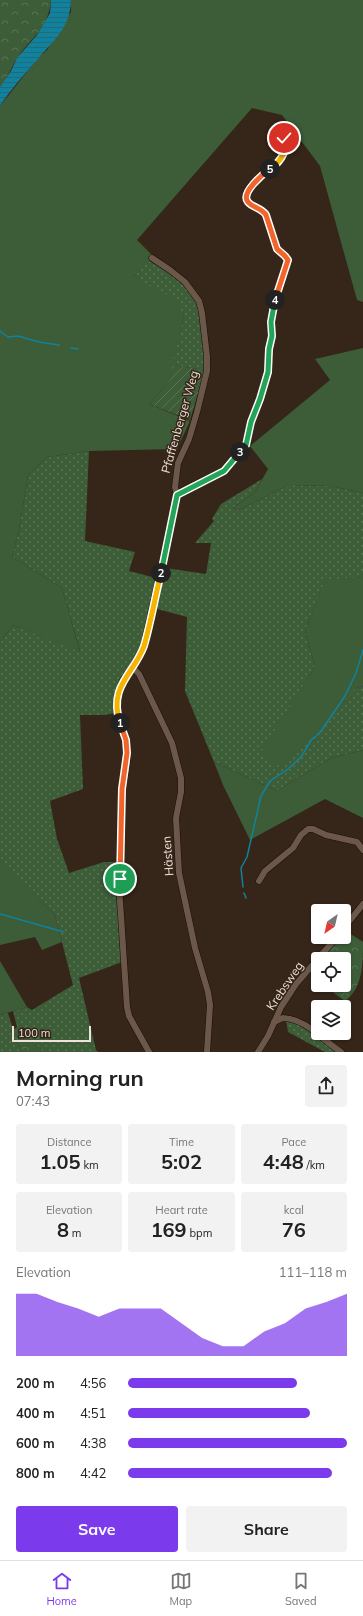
<!DOCTYPE html>
<meta charset="utf-8">
<style>
body{margin:0;font-family:Mulish,sans-serif;background:#f2f2f2;color:#222;height:100vh;display:flex;flex-direction:column;font-size:15px;white-space:nowrap}
*{box-sizing:border-box;margin:0}
p{font-size:13px;color:#767676}
.icon{flex:none;width:22px;height:22px;fill:none;stroke:currentColor;stroke-width:2;stroke-linecap:round;stroke-linejoin:round}
.map{position:relative;height:1052px;overflow:hidden}
.panel{display:flex;flex-direction:column;background:#fff;flex:1}
.panel>*{flex:none}
.needle{width:26px;rotate:214deg}
.buttons{position:absolute;left:311px;top:904px;display:grid;gap:8px}
.buttons a{display:grid;place-items:center;width:40px;height:40px;border-radius:4px;background:#fff;box-shadow:0 1px 3px #0004;font-size:20px}
.scale{position:absolute;left:12px;bottom:10px;width:79px;box-sizing:border-box;padding-left:4px;border:2px solid #eee2da;border-top:0;font-size:11px;line-height:14px;white-space:nowrap;color:#eee2da;-webkit-text-stroke:3px #362519;paint-order:stroke}
.pin{position:absolute;display:grid;place-items:center;width:34px;height:34px;color:#fff;margin:-17px;border:2px solid #fff;border-radius:50%;box-shadow:0 1px 4px #0007}
.km{position:absolute;width:20px;height:20px;margin:-10px;border-radius:50%;background:#222;color:#fff;font-size:11px;line-height:20px;text-align:center}
.round{display:grid;place-items:center;flex:none;width:42px;height:42px;border-radius:4px;background:#f2f2f2}
.summary{display:flex;align-items:center;justify-content:space-between;height:68px;padding:0 16px}
h1{font-size:22px;font-weight:700;line-height:30px}
.stats{display:grid;grid-template-columns:repeat(3,1fr);gap:6px;height:68px;padding:4px 16px}
.stats div{display:grid;align-content:center;border-radius:4px;background:#f2f2f2;text-align:center}
.stats b{font-size:20px;font-weight:700}
.stats small{font-size:11px;font-weight:400}
.stats p{font-size:11px}
.chart{height:112px;padding:8px 16px}
.chart p{display:flex;justify-content:space-between}
.chart svg{width:100%;height:72px;margin-top:4px;fill:#7c3aed;opacity:.7}
.cta{display:flex;gap:8px;margin-top:auto;padding:8px 16px}
.cta a{flex:1;height:46px;border-radius:4px;background:#7c3aed;color:#fff;font-size:16px;font-weight:700;line-height:46px;text-align:center}
.cta a+a{background:#f2f2f2;color:#222}
ul{padding:0 16px;list-style:none;font-size:13px}
li{display:grid;grid-template-columns:64px 48px 1fr;align-items:center;height:30px}
li i{height:10px;border-radius:5px;background:#7c3aed}
.tabs{display:flex;justify-content:space-around;align-items:center;height:56px;border-top:1px solid #e0e0e0;background:#fff;font-size:11px;color:#767676}
.tabs a{display:grid;justify-items:center;gap:2px}
.tabs .active{color:#7c3aed}
.map>svg:first-child{display:block}
.grass{fill:url(#grass-dots)}
.forest{fill:url(#forest-crowns)}
.park{fill:#3c5d38}
.garden{fill:url(#garden-furrows)}
.water{fill:url(#water-rules)}
.lines{fill:none;stroke-linecap:round;stroke-linejoin:round}
.stream{stroke:#10829d;stroke-width:1.5}
.minor-casing{stroke:#1d0e04;stroke-width:7}
.minor{stroke:#6c584b;stroke-width:6}
.split-1-casing{stroke:#fff;stroke-width:8}
.split-2-casing{stroke:#fff;stroke-width:8}
.split-3-casing{stroke:#fff;stroke-width:8}
.split-4-casing{stroke:#fff;stroke-width:8}
.split-5-casing{stroke:#fff;stroke-width:8}
.split-6-casing{stroke:#fff;stroke-width:8}
.split-1{stroke:#f0652b;stroke-width:5}
.split-2{stroke:#f5b400;stroke-width:5}
.split-3{stroke:#22a559;stroke-width:5}
.split-4{stroke:#22a559;stroke-width:5}
.split-5{stroke:#f0652b;stroke-width:5}
.split-6{stroke:#f5b400;stroke-width:5}
.labels{text-anchor:middle;stroke-width:3;stroke-linejoin:round;paint-order:stroke}
.street-label{font-size:12px;fill:#eee2da;stroke:#362519}
</style>
<div class="map">
<svg width="363" height="1052" viewBox="0 0 363 1052">
<defs>
<pattern id="grass-dots" width="8" height="8" patternUnits="userSpaceOnUse"><rect width="8" height="8" fill="#3c5d38"/><path d="M2 2h.1M6 6h.1" fill="none" stroke="#587454" stroke-width="1.8" stroke-linecap="round"/></pattern>
<pattern id="forest-crowns" width="20" height="18" patternUnits="userSpaceOnUse"><rect width="20" height="18" fill="#3c5d38"/><path d="M2 6a3 3 0 1 1 6 0M12 15a3 3 0 1 1 6 0" fill="none" stroke="#587454"/></pattern>
<pattern id="garden-furrows" width="10" height="10" patternUnits="userSpaceOnUse"><rect width="10" height="10" fill="#3c5d38"/><path d="M-1 1l2-2M0 10L10 0M9 11l2-2" fill="none" stroke="#587454"/></pattern>
<pattern id="water-rules" width="6" height="5" patternUnits="userSpaceOnUse"><rect width="6" height="5" fill="#10829d"/><path d="M0 2.5h6" fill="none" stroke="#266978"/></pattern>
</defs>
<rect width="100%" height="100%" fill="#362519"/>
<path class="grass" d="M149,261c19,10 39,21 49,41 6,14 6,51 7,68l-33,-5 12,-50 -51,-38z
M89,451l-4,90 50,11 -6,19 27,7 3,-11 47,7 5,-31h-16l19,-22 -2,-2 9,-15 41,-25 -7,13 -22,16 6,2 49,-25 44,1 31,7v84l-38,4 -20,50 10,36 -55,88 96,-67 7,-2v64l-32,8 -54,33 -63,-29 -29,-71 2,-74 -37,-10 -8,35 -25,46 -2,25 -11,2h-24l3,74 -33,12 7,38 12,34 35,-11h13v37l5,63 -43,16 17,72 2,2h-55l-13,-13 -10,-14 -3,2 -4,-16 14,-4 5,3 41,-25 -18,-70 -53,-53 -2,-5v-215l13,-17 67,26 -18,-63 -50,-31 7,-27 9,-55 19,-18z
M8,1013l5,16 -3,3 13,20h-23v-37z
M286,1020l21,8 30,24h-12l-37,-20z"/>
<path class="forest" d="M0,0h51c-3,30 -19,36 -33,57 -7,10 -10,21 -18,30z
M346,931l17,11c0,21 0,46 -18,59l-22,-16h21v-26h-24l20,-22h4z
M20,1025l10,14 13,13h-20l-13,-20z"/>
<path class="park" d="M71,0h292v302l-6,-2 -37,-134 -38,-51 -30,-7 -115,132 17,17 -21,20 42,22 9,16 -15,66 -20,23 41,17 -13,28 -88,2 -42,6 -19,18 -9,55 -7,27 50,31 18,64 -67,-27 -13,17v-536l38,-48 9,-8 24,-38z
M363,348v145l-31,-7 -44,-1 -49,25 -6,-2 22,-16 13,-23 -18,-23 80,-66 -15,-21z
M363,577v109l-7,2 -73,80 -24,-13 56,-88 -10,-36 20,-51z
M363,750v68l-38,-19 -75,41 -27,-55 -9,-23 63,29 54,-33z
M0,857l3,5 52,53 7,27 -20,8 -7,-13 -35,8z
M0,961l27,46 -27,8z"/>
<path class="garden" d="M172,365l33,5 -15,50 -41,-16 20,-23z"/>
<path class="water" d="M51,0h20c0,27 -18,41 -34,60 -13,15 -26,29 -37,46v-19l11,-16 6,-13 20,-23 13,-22z"/>
<g class="lines">
<path class="stream" d="M0,331l8,6 10,-1 21,6 20,3
M71,348l7,1
M243,887l-2,-19 6,-11 14,-61 9,-15 18,-12 13,-12 11,-18 7,-5 26,-38 11,-23 7,-23
M244,893l2,5
M0,914l64,18"/>
<g class="minor-casing">
<path id="minor" d="M177,495l9,-6 38,-18 22,-26 5,-23 9,-23 8,-27 1,-23 3,-13 -1,-14 1,-10 16,-52 -3,-4 -8,-7 -11,-34c-4,-7 -15,-8 -19,-15 -10,-19 53,-35 35,-65
M132,667l7,7 33,69 9,35v14l-5,26 3,55 16,75 13,44 2,13 -3,47
M259,881l6,-10 28,-23 8,-13 7,-6h5l13,6 31,7 6,8
M344,928l19,-24
M274,1022l9,-4c24,1 39,22 58,34
M149,1052l-20,-36 -2,-9 -8,-121 3,-97 5,-26v-13l-1,-10 -7,-20 -2,-19 6,-21 14,-20 7,-15 29,-130 4,-20 -2,-8 3,-24 11,-24 8,-27 10,-41v-15l-5,-43 -3,-12 -14,-19 -15,-12 -18,-12
M258,1052l10,-16 13,-29 15,-23 41,-47"/>
</g>
<use href="#minor" class="minor"/>
</g>
<g class="lines">
<g class="split-1-casing">
<path id="split-1" d="M120,723l6,17 1,13 -5,36 -2,90"/>
</g>
<g class="split-2-casing">
<path id="split-2" d="M120,723c-12,-37 14,-49 24,-77 7,-24 11,-49 17,-73"/>
</g>
<g class="split-3-casing">
<path id="split-3" d="M161,573l16,-78 47,-24 16,-19"/>
</g>
<g class="split-4-casing">
<path id="split-4" d="M240,452l6,-7 5,-23 9,-23 8,-27 1,-23 3,-13 -1,-14 4,-22"/>
</g>
<g class="split-5-casing">
<path id="split-5" d="M270,169c-7,5 -30,24 -22,33 5,6 14,6 18,13l11,34 8,7 3,4 -13,40"/>
</g>
<g class="split-6-casing">
<path id="split-6" d="M270,169c10,-7 18,-17 14,-31"/>
</g>
<use href="#split-1" class="split-1"/>
<use href="#split-2" class="split-2"/>
<use href="#split-3" class="split-3"/>
<use href="#split-4" class="split-4"/>
<use href="#split-5" class="split-5"/>
<use href="#split-6" class="split-6"/>
</g>
<g class="labels">
<g class="street-label">
<text transform="translate(180 422) rotate(-74)" y="4">Pfaffenberger Weg</text>
<text transform="translate(168 856) rotate(-94)" y="4">Hästen</text>
<text transform="translate(285 986) rotate(-56)" y="4">Krebsweg</text>
</g>
</g>
</svg>
<div class="buttons">
<a><svg class="needle" viewBox="-14 -14 28 28"><path d="M0-13l5 13h-10z" fill="#e53935"/><path d="M0 13l5-13h-10z" fill="#767676"/></svg></a>
<a><svg class="icon" aria-label="locate" viewBox="0 0 24 24"><circle cx="12" cy="12" r="6"/><path d="M12 2v4M12 18v4M2 12h4M18 12h4"/></svg></a>
<a><svg class="icon" aria-label="layers" viewBox="0 0 24 24"><path d="M12 4l9 5-9 5-9-5zM3 14l9 5 9-5"/></svg></a>
</div>
<div class="scale">100 m</div>
<div class="pin" style="left:120px;top:879px;background:#1e9e55"><svg class="icon" aria-label="arrive" viewBox="0 0 24 24"><path d="M6 21V4h12l-3 4 3 4H6"/></svg></div>
<div class="pin" style="left:284px;top:138px;background:#d93025"><svg class="icon" aria-label="check" viewBox="0 0 24 24"><path d="M5 12l5 5 9-10"/></svg></div>
<b class="km" style="left:120px;top:723px">1</b>
<b class="km" style="left:161px;top:573px">2</b>
<b class="km" style="left:240px;top:452px">3</b>
<b class="km" style="left:275px;top:300px">4</b>
<b class="km" style="left:270px;top:169px">5</b>
</div>
<section class="panel">
<div class="summary"><div><h1>Morning run</h1><p>07:43</p></div><a class="round"><svg class="icon" aria-label="share" viewBox="0 0 24 24"><path d="M12 15V3M7 8l5-5 5 5M5 13v7h14v-7"/></svg></a></div>
<div class="stats">
<div><p>Distance</p><b>1.05<small> km</small></b></div>
<div><p>Time</p><b>5:02</b></div>
<div><p>Pace</p><b>4:48<small> /km</small></b></div>
</div>
<div class="stats">
<div><p>Elevation</p><b>8<small> m</small></b></div>
<div><p>Heart rate</p><b>169<small> bpm</small></b></div>
<div><p>kcal</p><b>76</b></div>
</div>
<div class="chart"><p><span>Elevation</span>111–118 m</p>
<svg viewBox="0 0 160 44" preserveAspectRatio="none"><path d="M0 44V6L10 6L20 11L30 15L40 20L50 15L60 15L70 15L80 24L90 33L100 38L110 38L120 29L130 24L140 15L150 11L160 6V44z"/></svg>
</div>
<ul>
<li><b>200 m</b>4:56<i style="width:77%"></i></li>
<li><b>400 m</b>4:51<i style="width:83%"></i></li>
<li><b>600 m</b>4:38<i style="width:100%"></i></li>
<li><b>800 m</b>4:42<i style="width:93%"></i></li>
</ul>
<div class="cta"><a>Save</a><a>Share</a></div>
</section>
<nav class="tabs">
<a class="active"><svg class="icon" aria-label="home" viewBox="0 0 24 24"><path d="M3 11l9-7 9 7M6 9v11h12V9"/></svg>Home</a>
<a><svg class="icon" aria-label="map" viewBox="0 0 24 24"><path d="M3 6l6-2 6 2 6-2v14l-6 2-6-2-6 2zM9 4v14M15 6v14"/></svg>Map</a>
<a><svg class="icon" aria-label="saved" viewBox="0 0 24 24"><path d="M7 4h10v16l-5-4-5 4z"/></svg>Saved</a>
</nav>
